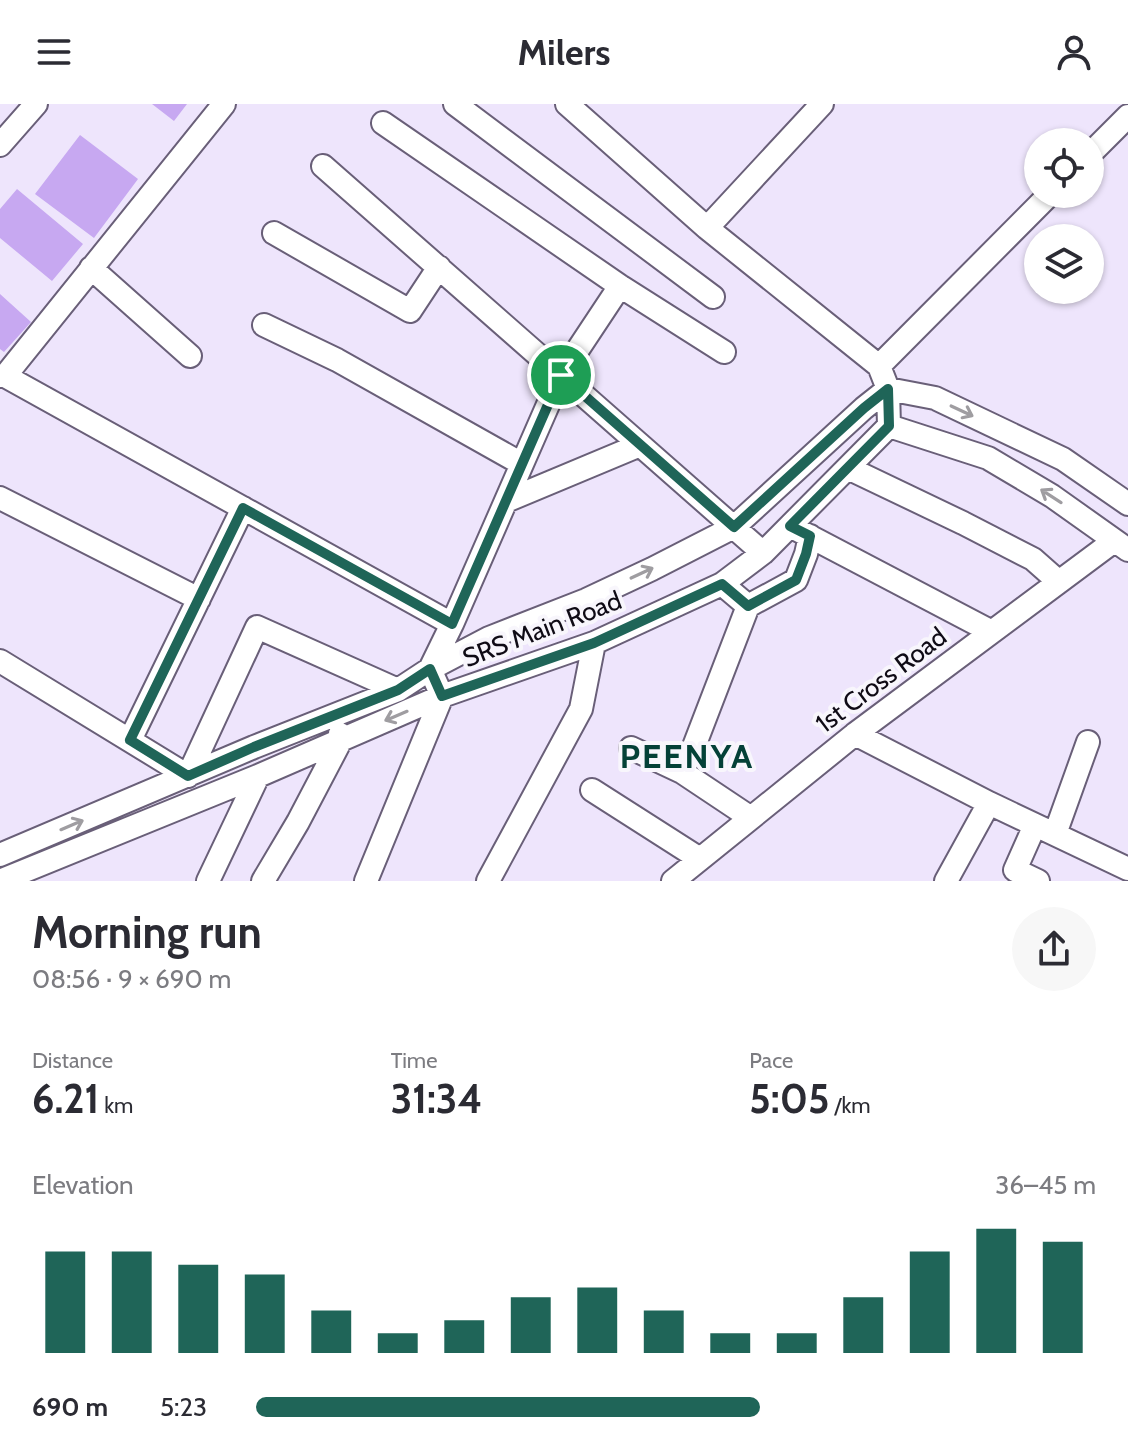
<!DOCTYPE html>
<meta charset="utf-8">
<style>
body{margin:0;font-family:Cabin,sans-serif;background:#f7f7f7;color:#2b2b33;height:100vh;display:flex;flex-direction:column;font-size:30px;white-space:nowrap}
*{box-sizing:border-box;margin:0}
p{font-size:26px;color:#7c7c81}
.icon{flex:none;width:44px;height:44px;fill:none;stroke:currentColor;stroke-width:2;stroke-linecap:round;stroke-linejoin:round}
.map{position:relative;height:777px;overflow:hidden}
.side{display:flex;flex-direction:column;background:#fff;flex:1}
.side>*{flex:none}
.controls{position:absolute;left:1024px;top:24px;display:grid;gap:16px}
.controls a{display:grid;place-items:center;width:80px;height:80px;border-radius:50%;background:#fff;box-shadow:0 2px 6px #0004;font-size:40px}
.pin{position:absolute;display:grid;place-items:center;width:68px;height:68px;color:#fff;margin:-34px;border:4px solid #fff;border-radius:50%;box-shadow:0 2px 8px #0007}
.round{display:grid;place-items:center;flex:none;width:84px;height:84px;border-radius:42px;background:#f7f7f7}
.summary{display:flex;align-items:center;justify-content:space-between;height:136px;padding:0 32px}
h1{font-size:44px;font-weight:800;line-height:60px}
.figures{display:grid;grid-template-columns:repeat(3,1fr);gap:12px;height:136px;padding:8px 32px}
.figures div{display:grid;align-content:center}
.figures b{font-size:40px;font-weight:800}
.figures small{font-size:22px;font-weight:400}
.figures p{font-size:22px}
.chart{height:224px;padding:16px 32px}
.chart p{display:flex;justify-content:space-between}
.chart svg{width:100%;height:144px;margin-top:8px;stroke:#1f6558;stroke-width:6}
ul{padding:0 32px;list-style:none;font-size:26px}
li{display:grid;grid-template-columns:128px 96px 1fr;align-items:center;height:60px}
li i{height:20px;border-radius:10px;background:#1f6558}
header{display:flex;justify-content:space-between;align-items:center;height:104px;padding:0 32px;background:#fff;font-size:36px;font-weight:800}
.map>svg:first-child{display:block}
.building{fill:#c7a8f1}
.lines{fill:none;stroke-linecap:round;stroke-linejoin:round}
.minor-casing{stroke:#695f78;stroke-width:26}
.minor{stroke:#fff;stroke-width:22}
.oneway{stroke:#9f9da1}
.route-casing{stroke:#fff;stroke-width:16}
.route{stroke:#1f6558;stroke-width:10}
.labels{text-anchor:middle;stroke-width:8;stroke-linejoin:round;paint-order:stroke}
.street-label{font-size:26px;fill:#0f0b15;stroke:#f8f6fc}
.district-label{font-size:34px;font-weight:bold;letter-spacing:2px;fill:#044137;stroke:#f8f6fc}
</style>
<header><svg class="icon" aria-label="menu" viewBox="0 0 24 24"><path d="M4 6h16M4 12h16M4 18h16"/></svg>Milers<svg class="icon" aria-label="person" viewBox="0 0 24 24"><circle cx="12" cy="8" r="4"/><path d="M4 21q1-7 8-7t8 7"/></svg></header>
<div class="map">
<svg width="1128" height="777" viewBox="0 0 1128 777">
<rect width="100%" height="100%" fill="#eee5fc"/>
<path class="building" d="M152,0h35l-13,17z
M80,31l58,44 -44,59 -59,-44z
M17,85l66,55 -31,37 -52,-43v-29z
M0,190l31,28 -27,30 -4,-3z"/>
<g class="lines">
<g class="minor-casing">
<path id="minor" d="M455,0l258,193
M383,19l237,163 104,66
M0,41l36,-41
M1090,50l38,-38
M323,62l440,387
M707,124l115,-124
M274,129l136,78 29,-44
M91,164l99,88
M264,221l73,35 185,104
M879,262l171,-172
M0,272h5l447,248
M5,272l219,-272
M889,322l99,32 64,38 76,54
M848,364l115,55 70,36 26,23
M0,394l199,101
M506,397l134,-56
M790,422l202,106
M722,480l26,22 -55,143 -11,23 69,46
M748,502l48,-26 10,-26 4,-18
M0,557l188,115 69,-149 141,63
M855,630l134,69 -43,78
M130,636l113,-232
M631,644l51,24
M592,686l108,69
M989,699l139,66
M1035,721l-20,45 23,11
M1055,730l33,-92
M0,751l254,-108 144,-57 32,-21 59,-31 97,-38 66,-31 82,-42 130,-119 24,-19 47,9 128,61 65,45
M0,777l258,-105 184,-80 152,-53 128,-59 41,-31 126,-127 -1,-37 -9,-23 -172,-138 -140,-124
M208,777l50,-105
M263,777l35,-59 43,-82 -1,-6
M366,777l76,-185 -12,-27 22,-45 109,-249 59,-89
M488,777l93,-172 13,-66
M673,777l182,-147 259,-193"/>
</g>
<use href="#minor" class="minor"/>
</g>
<defs><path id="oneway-shaft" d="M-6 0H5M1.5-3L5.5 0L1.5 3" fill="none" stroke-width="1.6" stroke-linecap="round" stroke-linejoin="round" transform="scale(2)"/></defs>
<g class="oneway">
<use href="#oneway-shaft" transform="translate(962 307) rotate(25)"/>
<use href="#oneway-shaft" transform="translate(1051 392) rotate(-147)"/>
<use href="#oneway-shaft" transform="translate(642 469) rotate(-25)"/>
<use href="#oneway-shaft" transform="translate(396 612) rotate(157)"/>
<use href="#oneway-shaft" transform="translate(72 721) rotate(-23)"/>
</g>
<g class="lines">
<g class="route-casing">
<path id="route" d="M561,271l173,152 130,-119 24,-19 1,37 -99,100 20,10 -4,18 -10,26 -48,26 -26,-22 -128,59 -152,53 -12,-27 -32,21 -144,57 -66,29 -58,-36 113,-232 209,116z"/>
</g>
<use href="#route" class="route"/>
</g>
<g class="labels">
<g class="street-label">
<text transform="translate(542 525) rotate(-21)" y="9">SRS Main Road</text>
<text transform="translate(881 576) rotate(-37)" y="9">1st Cross Road</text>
</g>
<g class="district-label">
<text x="687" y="664">PEENYA</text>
</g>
</g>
</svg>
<div class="controls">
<a><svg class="icon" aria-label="locate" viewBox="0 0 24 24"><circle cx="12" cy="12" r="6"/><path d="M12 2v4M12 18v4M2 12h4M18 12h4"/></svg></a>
<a><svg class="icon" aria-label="layers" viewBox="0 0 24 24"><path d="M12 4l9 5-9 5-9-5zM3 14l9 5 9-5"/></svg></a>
</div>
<div class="pin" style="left:561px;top:271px;background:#1e9e55"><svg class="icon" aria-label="arrive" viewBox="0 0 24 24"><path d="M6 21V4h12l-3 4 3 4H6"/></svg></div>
</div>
<section class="side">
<div class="summary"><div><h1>Morning run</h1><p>08:56 · 9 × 690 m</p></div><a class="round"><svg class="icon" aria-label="share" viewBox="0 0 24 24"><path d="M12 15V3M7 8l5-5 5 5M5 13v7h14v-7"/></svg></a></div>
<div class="figures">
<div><p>Distance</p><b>6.21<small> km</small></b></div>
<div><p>Time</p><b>31:34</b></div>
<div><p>Pace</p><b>5:05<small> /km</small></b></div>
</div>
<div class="chart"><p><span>Elevation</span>36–45 m</p>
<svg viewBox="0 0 160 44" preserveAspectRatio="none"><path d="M5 44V13M15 44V13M25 44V17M35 44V20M45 44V31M55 44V38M65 44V34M75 44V27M85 44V24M95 44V31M105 44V38M115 44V38M125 44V27M135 44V13M145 44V6M155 44V10"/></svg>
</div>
<ul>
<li><b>690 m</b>5:23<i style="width:60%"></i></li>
</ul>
</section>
